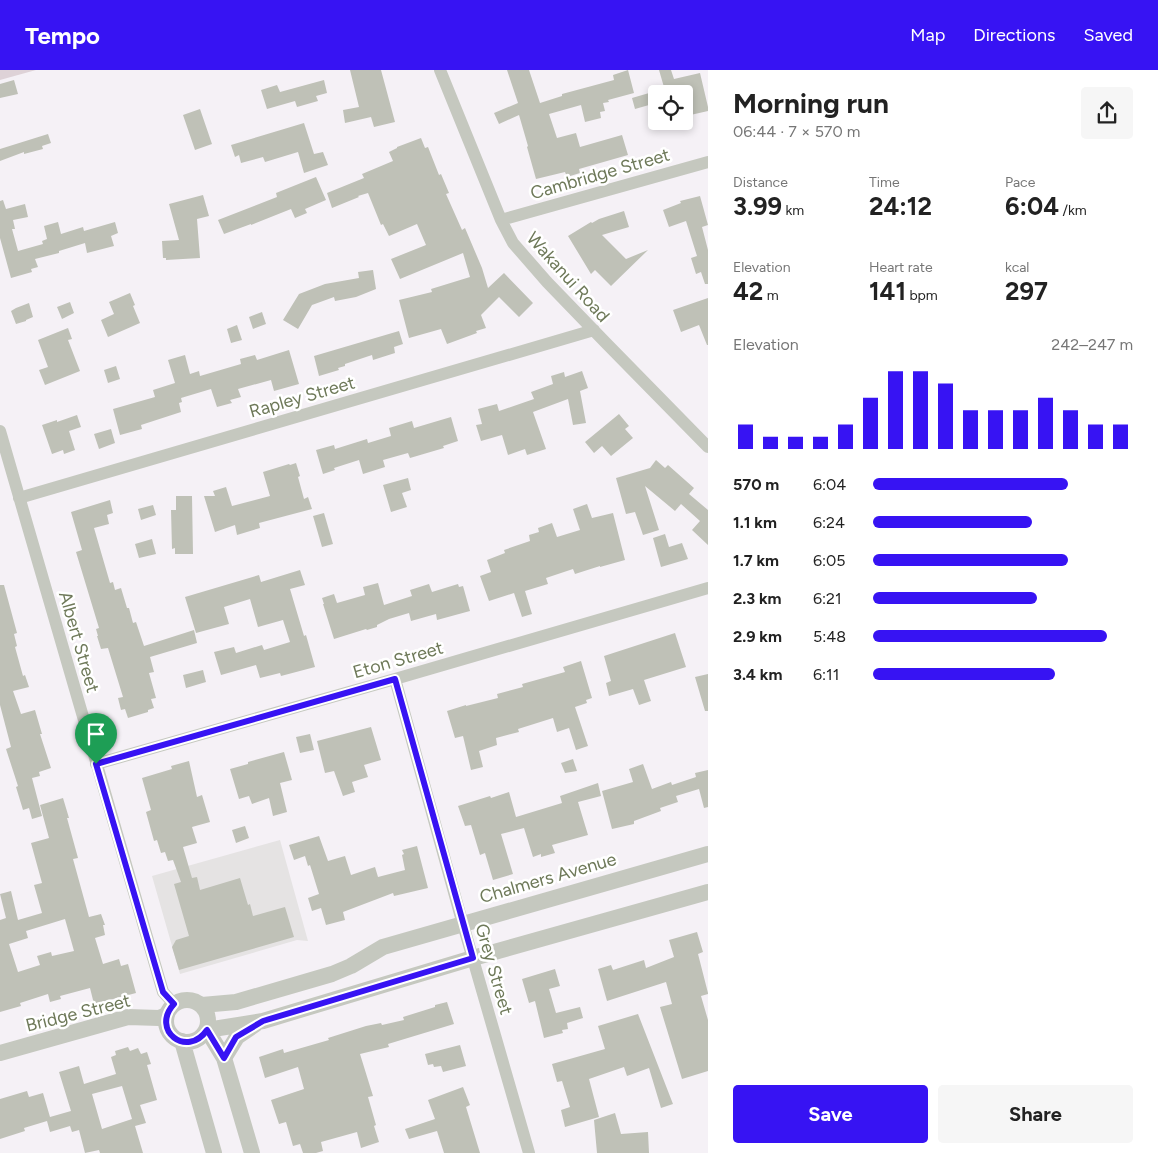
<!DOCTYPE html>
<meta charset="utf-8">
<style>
body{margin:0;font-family:Figtree,sans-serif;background:#f6f6f6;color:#222;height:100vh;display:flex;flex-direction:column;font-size:19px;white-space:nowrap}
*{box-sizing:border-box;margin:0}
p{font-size:16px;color:#767676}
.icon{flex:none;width:28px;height:28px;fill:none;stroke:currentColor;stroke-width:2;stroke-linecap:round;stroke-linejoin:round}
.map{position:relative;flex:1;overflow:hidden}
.details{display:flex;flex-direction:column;background:#fff;width:450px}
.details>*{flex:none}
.controls{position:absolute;left:648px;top:15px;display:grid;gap:10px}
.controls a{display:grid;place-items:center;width:45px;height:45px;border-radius:5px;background:#fff;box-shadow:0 2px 8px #0003;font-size:25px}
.pin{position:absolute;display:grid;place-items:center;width:42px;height:42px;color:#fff;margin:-51px -21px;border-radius:50% 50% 50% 0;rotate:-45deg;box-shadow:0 0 5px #0007}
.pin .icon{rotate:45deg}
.round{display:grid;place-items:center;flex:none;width:52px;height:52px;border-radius:5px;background:#f6f6f6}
.head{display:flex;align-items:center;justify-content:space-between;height:85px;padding:0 25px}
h1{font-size:28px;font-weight:700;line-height:38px}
.figures{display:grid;grid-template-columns:repeat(3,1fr);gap:8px;height:85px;padding:5px 25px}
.figures div{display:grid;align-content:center}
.figures b{font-size:25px;font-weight:700}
.figures small{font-size:14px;font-weight:400}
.figures p{font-size:14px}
.chart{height:140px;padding:10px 25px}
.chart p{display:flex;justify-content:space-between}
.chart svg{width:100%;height:90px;margin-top:5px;stroke:#3713f3;stroke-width:6}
.cta{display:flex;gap:10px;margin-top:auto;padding:10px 25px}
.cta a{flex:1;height:58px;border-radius:5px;background:#3713f3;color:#fff;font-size:20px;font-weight:700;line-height:58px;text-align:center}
.cta a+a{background:#f6f6f6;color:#222}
ul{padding:0 25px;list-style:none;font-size:16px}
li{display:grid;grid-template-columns:80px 60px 1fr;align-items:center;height:38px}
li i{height:12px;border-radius:6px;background:#3713f3}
header{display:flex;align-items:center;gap:30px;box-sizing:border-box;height:70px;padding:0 25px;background:#3713f3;color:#fff}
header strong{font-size:24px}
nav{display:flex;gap:28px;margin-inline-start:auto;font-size:18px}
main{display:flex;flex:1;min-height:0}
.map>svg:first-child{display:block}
.built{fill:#e5e3e3}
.green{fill:#ded2d7}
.building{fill:#bfc1b7;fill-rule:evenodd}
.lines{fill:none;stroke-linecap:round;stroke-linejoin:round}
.minor{stroke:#c5c8bf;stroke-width:12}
.tertiary{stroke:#c5c8bf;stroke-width:16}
.route-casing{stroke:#fff;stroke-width:10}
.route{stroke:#3713f3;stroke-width:6}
.labels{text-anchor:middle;stroke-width:5;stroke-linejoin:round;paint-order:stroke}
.street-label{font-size:18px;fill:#6e7959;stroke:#fff}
</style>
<header>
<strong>Tempo</strong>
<nav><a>Map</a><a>Directions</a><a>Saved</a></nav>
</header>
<main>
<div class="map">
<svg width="708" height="1083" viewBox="0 0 708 1083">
<rect width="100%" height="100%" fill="#f5f1f6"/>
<path class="built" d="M280,770l28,101 -11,-1 -117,34 -28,-98z"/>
<path class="green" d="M0,0h36l-36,10z"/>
<path class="building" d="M350,0h31l14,52 -21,5 -3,-10 -26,6 -2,-13 16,-3z
M507,0h22l11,33 22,-7v-2l52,-14 -1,-5 15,-5 6,23 -26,7 1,2 -6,1 2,8 -5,1 1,6 -16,4 -4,-17 -32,9 8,24 19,-5 4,14 42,-12 6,20 -49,14 1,4 -13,4 -2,-5 -29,7 -9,-32 1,-1 -9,-31 -20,9 -5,-11 24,-10z
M659,0h12l3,9 26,-6 8,34v4l-22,5 -2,-11v-11h-18z
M14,10l4,14 -18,4v-14z
M324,10l3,13 -11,3 2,5 -21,6 -2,-6 -28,8 -6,-19 16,-5 3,7z
M656,21v12l-21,6 -3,-11z
M200,39l12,35 -17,6 -12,-35z
M304,53l10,31 9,-2 5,13 -24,8 -6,-21 -33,10 -2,-5 -22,6 -2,-8 -4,2 -4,-12z
M48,64l3,9 -9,3 1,3 -19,5v-2l-24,9v-12z
M421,68l4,10 3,-1 11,28 2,-1 8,19 -3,1 16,36 3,-2 17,40 6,20 16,-15 29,30 -14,14 -20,-20 -18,18 5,13 -10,3 1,2 -30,11 -6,-15 -32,9 -10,-38 33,-8 -1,-3 39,-12 -7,-24 -63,26 -9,-20 35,-14 -9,-21 -28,12 -6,-12 -2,1 -13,-32 -10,3 1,1 -27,11 -5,-15 37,-15 -2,-4 31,-13 -4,-9 8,-4v-1z
M316,107l10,23 -21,9 2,4 -12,5 -4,-9 -40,16v-1l-27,10 -6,-14 59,-23 -1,-4z
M203,125l6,21 -12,3 3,39 -34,2v-2h-3l-1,-17 17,-1 -10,-36z
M700,126l8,29 -6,2 6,23v34h-3l-4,-12 -5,2 -5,-16 6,-2 -11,-35 -17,6 -6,-17 18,-7 -1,-2z
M3,130l3,9 19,-5 3,13 -15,3 2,9h-3l6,22 25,-7 -1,-3 5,-2 -3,-13 14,-4 3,12 22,-7 1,4 31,-9 3,11 -7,3 3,10 -27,7 -2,-10 -26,8v2l-24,6 3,8 -7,2 1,3 -21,6 -11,-40v-37z
M624,141l5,16 -27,8 24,24 22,-9 -37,36 -16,-16 -4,4 -23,-38 23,-14 1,1 7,-4z
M373,200l3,19 -20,8 -21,4 -1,-4 -22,8 -14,24 -15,-9 16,-26 26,-10 34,-6 -1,-6z
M130,223l5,12 -2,1 7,17 -32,14 -7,-17 13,-6 -5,-12z
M708,228v47h-1l-8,-20 -18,7 -8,-22z
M70,232l4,11 -12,6 -5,-12z
M29,233l4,14 -7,3v1l-10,3 -5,-13 5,-3z
M262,242l4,12 -13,5 -4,-12z
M237,255l5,15 -11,3 -4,-14z
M68,258l4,11 -4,1 12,31 -35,14 -6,-15 9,-3 -10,-27z
M399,261l4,13 -9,3 1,6 -22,7 -1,-5 -27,9v2l-7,2 1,2 -20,6 -5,-20z
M289,280l10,34 -25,7 -3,-11 -33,9 3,8 -11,3 2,3 -15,4 -6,-18 -30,9 1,4 -3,1 2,9 -40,13 1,4 -22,6 -7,-26 42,-12 -2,-7 22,-7 -7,-23 17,-5 5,19 9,-3 1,5 41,-12 -1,-5 15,-4 2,5z
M116,296l4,13 -12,4 -4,-13z
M582,301l6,17 -8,3 6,32 -13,2 -5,-26 -35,13 13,37 -19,6 -2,-6 -17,6 -6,-20 -21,6 -5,-16 6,-1 -4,-15 19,-5 2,7 35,-12 -3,-7 22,-8 -2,-8 13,-4 1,5z
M619,344l10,12 -4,3 8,9 -22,18 -9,-10 -8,7 -9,-11z
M77,345l4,12 -12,4 6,19 -11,4 -1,-4 -11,4 -10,-29 15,-5v2z
M451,347l7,24 -15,5 1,2 -34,10 -2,-5 -25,7 2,7 -22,7 -4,-14 -25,8 1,2 -12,4 -7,-24 18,-5 1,4 32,-10 1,4 23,-7 -2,-8 23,-7 2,7z
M111,359l4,14 -16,6 -5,-15z
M656,390l9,8 3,-3 26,23 -5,6 19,16v35l-16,-15 8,-9 -19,-17 -6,7 -30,-25 14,44 -16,5 -8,-23 -9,2 -10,-36 34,-10z
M296,393l4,13 -2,1 6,22 4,-2 4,12 -53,14 1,5 -23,7 -2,-10 -20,7 -11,-36h11l-2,-5 13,-4 6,19 38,-10 -7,-24 26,-8 1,1z
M408,408l3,12 -9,3 5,14 -16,5 -8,-27z
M176,426h16l1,58h-18v-6l-3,1 -1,-39h5z
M110,430l3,13 -6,2 2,9 -15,4 16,55 3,-1 2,8 6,-2 6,20h2l4,15 3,-1 8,24 50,-16 3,13 -47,14 4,15 -5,1 7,25 -5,1 3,9 -6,2v2l-20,6 -3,-9 -4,1 -3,-12 5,-1 -15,-49 -7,1 -4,-13h1l-2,-7 3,-1 -23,-76 6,-2 -11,-38z
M587,434l5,14 21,-5 12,47 -25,7v-1l-25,8 -2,-5 -27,9 2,6 -23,7 7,23 -10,3 -8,-24 -25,8 -9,-25 11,-4 -4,-12 18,-7 -1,-3 26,-9 -1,-6 10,-3 -1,-4 14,-5 5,14 23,-7 -7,-21z
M153,435l3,10 -15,5 -3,-11z
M324,443l9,31 -11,3 -9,-31z
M665,464l4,13 13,-4 6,16 -27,8 -8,-29z
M152,469l4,15 -17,4 -4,-14z
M300,500l5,15 -15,4 14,47 2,-1 9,32 -34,9 -1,-3 -20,5 -4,-13 -35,10 -7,-23 20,-5 2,6 26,-8 2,5 26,-8 -7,-22 -25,7 -8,-28 -26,8 5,17 -33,9 -11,-36 74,-22 2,7z
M378,513l6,22 28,-9 -2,-6 19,-6 3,8 26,-8 1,3 4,-1 7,25 -33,9 -1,-6 -25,7 -2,-8 -20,6 -12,6v2l-10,3 -1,-1 -32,10 -11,-35h1l-2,-6 12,-4 3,9 28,-8 -2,-8z
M0,515h4l13,48 -3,1 3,12 -2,1 8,29 2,-1 4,12 -16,4 8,23 14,-4 7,24h-2l11,34 -12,4 1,4 -8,2 10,38 -10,3 -3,-11 -6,2 -7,-23 2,-1 -12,-37 5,-2 -11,-42z
M675,563l11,34 -42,13 7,21 -12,4 -6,-16 -24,7 -3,-13 5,-2 -7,-25z
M581,591l11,37 -6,2 1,3 -12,4 13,39 -12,4 -7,-22 -12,4 -4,-14 -35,11 1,3 -23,6 1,7 -18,6 4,16 -12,3 -8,-34 -8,2 -8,-27 19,-6v1l32,-8 -1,-4 26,-7 -1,-3 43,-12 -2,-5z
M203,600l3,12 -20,6 -3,-13z
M708,604v37h-3l-10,-34z
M371,657l10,33 -17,5 4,12 -16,5 3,10 -12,4 -9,-25 -9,2 -8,-32z
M310,664l4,16 -14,3 -4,-16z
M284,682l8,28 -12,3 7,29 -14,4 -4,-18 -17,6 -3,-8 -10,3 -9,-30 18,-5v-2z
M573,689l4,12 -12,2 -4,-10z
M189,691l8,36 5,-2 8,27 -18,5 5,16 -14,4 9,31 5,-1 3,13 40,-12 8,27 2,-1 3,12 32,-9 9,30 -115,33 -7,-23 4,-7 13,-4 -15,-52 7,-2 -8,-22 -5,1 -3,-9 -4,1 -4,-13 -3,1 -8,-29 5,-2 -9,-32 30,-9 -1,-3z
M643,694l9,25 19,-7 1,3 24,-8 -1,-4 13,-3v37l-4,1 -5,-19 -23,7 2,6 -18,6 1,3 -27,10v3l-22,5 -10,-38 31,-9 -4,-13z
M598,713l3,13 -23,6 10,33 -36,10 3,8 -14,4v-3l-8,3 -9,-29 -23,6 12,40 -20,6 -8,-27 -5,2 -9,-30 -6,1 -7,-20 32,-10 1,2 18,-6 7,25 46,-14 -2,-7z
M63,728l6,20h-2l11,40 -5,1 16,58 12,-3 4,11h-2l2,10 -10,3 8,26 16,-5 2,7 7,-2 8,29 -42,11 -4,-16 -30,8 1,3 -11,3 -2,-8 -28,9 1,3 -21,6v-92l6,-2 -6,-24 11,-3 7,29 24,-7 -8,-28 8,-2 -11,-40 18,-5 -9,-33zM65,849l9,32 -22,5 -1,-4 -14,4 3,9 -22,7 -9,-28 19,-6 -2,-7z
M245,756l4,12 -13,5 -4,-13z
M319,766l9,25 17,-5 6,19 24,-8 3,10 27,-7 -3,-15 2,-1 -2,-4 15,-4 11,42 -34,8 -1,-3 -50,19 2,8 -19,5 -5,-17 -9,3 -4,-13 11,-4 -9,-29 -2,1 -3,-10 -11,4 -5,-15z
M697,862l6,20 -5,2 10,39v1l-7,2 7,24v51l-26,8 -22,-72 12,-3 -6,-22 -59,19 -9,-32 13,-4 2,5 31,-10 2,8 28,-11 -5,-17z
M555,899l5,17 -11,3 7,24 24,-6 3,11 -16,5 1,6 -6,1 1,3 -19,5 -9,-37 -6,2 -7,-24z
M447,932l7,22 -66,20 1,3 -29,7 13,42 -5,1 8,28 -2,1 5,16 -18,6 -4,-16 -36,10 2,9 -7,2h-13l-3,-9 -7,2 -7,-24 -7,2 -8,-24 33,-11 -6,-22 -33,11 -6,-21 24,-8 1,4 45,-13 -1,-2 38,-12 15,-3 1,2 22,-5 -1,-3 32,-10v-2z
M638,944l35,90 -12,4 -12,-40 -22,8 -3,-9 -35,12 10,38 -34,10 -4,-17 9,-3 -8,-26 -5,1 -5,-18 53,-15 -7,-23z
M460,975l6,21 -23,6 -2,-6 -7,1 -1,-3 -5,1 -3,-11z
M128,977l2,4 8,-3 3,6 6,-2 4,12 -4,1 10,35 -17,5 6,18 -11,3 8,27h-43l-1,-3 -14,3 -6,-23 -7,2 -2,-6 -20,6 -3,-11 -23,7 1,3 -25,8v-40l27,-8 2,6 14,-4 7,24 21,-6 -12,-39 20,-6 5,18 32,-10 -5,-17 5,-2 -1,-4zM122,1016l10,33 -30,10 -10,-35z
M463,1017l7,18 -4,2 14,46h-36l-7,-22 -28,8 -4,-10 30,-10 -7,-19z
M615,1043l6,21 27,-2 1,21h-52l-3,-33z"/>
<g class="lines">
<path class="minor" d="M440,0l61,150 12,23 34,39 58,60 103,105
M501,150l207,-58
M0,361l163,561 11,12
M19,428l575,-168
M395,609l65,235 69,239
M96,694l299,-85 313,-91"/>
<path class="tertiary" d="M166 951a21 21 0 1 1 42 0a21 21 0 1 1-42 0Z
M202,935l34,-3 96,-28 19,-8 32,-19 325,-93
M182,971l32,112
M0,983l128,-36 31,1 7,-3
M224,988l13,-21 19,-13
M252,1083l-28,-95 -17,-28 56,-9 210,-63 235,-66"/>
</g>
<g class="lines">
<g class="route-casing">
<path id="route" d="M395,609l78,279 -210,63 -27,16 -12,21 -17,-28c-20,29 -57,0 -33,-26l-11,-12 -67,-228z"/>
</g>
<use href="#route" class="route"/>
</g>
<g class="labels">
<g class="street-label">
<text transform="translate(600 104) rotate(-16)" y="6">Cambridge Street</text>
<text transform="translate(568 207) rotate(48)" y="6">Wakanui Road</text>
<text transform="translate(302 327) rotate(-16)" y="6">Rapley Street</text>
<text transform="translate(79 572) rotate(74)" y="6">Albert Street</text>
<text transform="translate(398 590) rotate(-16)" y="6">Eton Street</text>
<text transform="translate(548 808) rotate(-16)" y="6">Chalmers Avenue</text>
<text transform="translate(494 899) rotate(74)" y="6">Grey Street</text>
<text transform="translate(78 943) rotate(-14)" y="6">Bridge Street</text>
</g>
</g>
</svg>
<div class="controls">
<a><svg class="icon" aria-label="locate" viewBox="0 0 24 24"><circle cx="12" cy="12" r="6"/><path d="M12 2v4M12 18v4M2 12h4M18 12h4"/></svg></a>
</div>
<div class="pin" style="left:96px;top:694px;background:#1e9e55"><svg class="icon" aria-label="arrive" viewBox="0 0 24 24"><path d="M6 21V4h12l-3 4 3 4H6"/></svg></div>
</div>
<section class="details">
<div class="head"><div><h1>Morning run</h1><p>06:44 · 7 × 570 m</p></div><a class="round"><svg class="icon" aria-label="share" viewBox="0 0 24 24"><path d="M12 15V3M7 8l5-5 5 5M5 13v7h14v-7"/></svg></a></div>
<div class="figures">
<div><p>Distance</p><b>3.99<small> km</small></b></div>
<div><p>Time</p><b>24:12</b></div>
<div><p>Pace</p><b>6:04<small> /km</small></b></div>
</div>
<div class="figures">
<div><p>Elevation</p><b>42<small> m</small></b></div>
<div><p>Heart rate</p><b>141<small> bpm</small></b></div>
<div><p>kcal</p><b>297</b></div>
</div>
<div class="chart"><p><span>Elevation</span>242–247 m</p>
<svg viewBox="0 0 160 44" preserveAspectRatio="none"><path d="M5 44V32M15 44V38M25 44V38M35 44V38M45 44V32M55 44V19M65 44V6M75 44V6M85 44V12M95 44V25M105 44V25M115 44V25M125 44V19M135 44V25M145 44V32M155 44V32"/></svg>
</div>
<ul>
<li><b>570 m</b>6:04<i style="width:75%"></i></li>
<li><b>1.1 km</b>6:24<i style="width:61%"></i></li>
<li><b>1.7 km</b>6:05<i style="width:75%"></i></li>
<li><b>2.3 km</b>6:21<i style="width:63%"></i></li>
<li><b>2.9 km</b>5:48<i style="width:90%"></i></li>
<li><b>3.4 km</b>6:11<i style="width:70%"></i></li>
</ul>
<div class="cta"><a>Save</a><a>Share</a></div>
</section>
</main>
